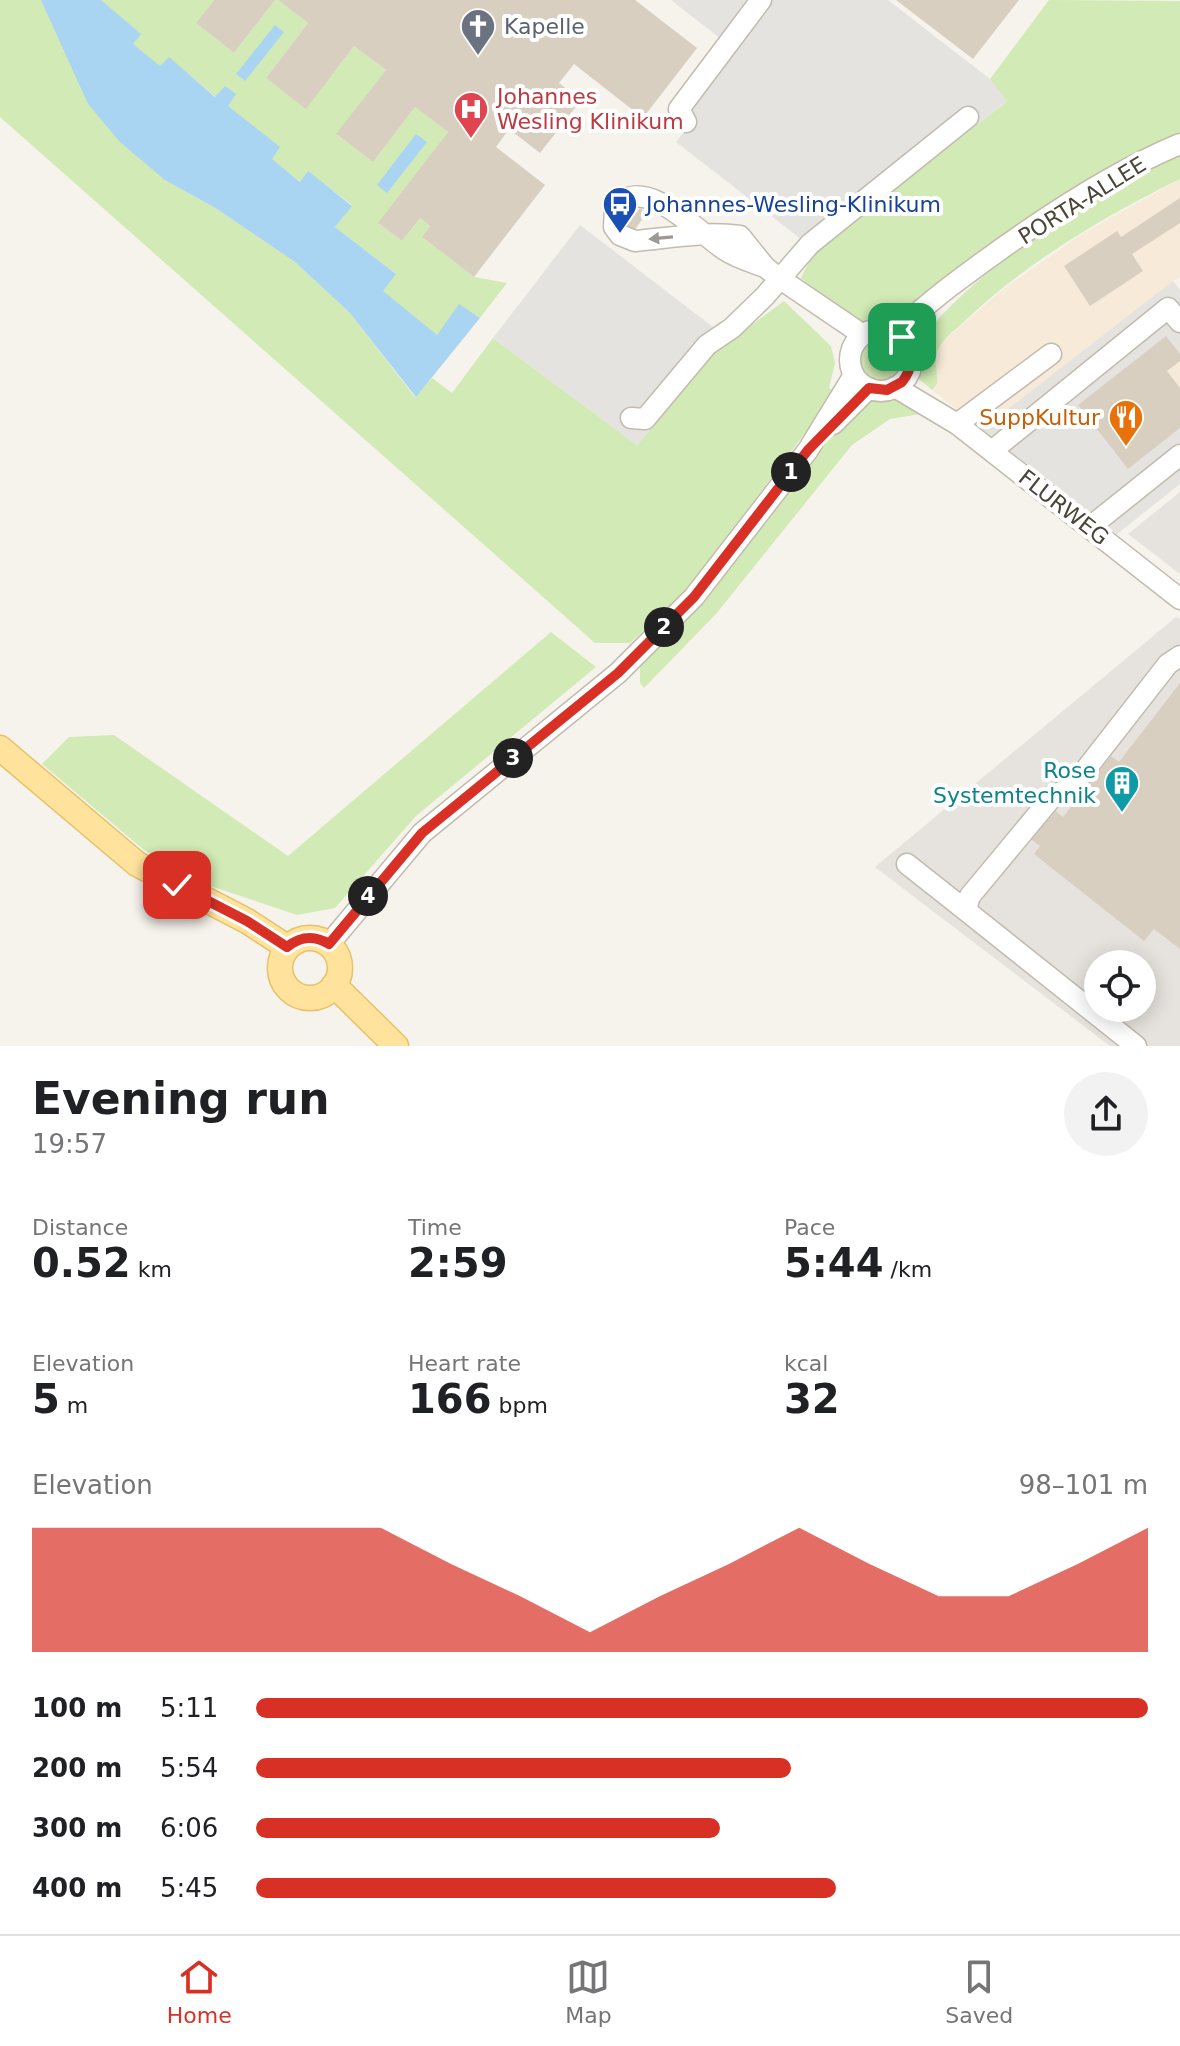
<!DOCTYPE html>
<meta charset="utf-8">
<style>
body{margin:0;font-family:"DejaVu Sans",sans-serif;background:#f2f2f2;color:#202124;height:100vh;display:flex;flex-direction:column;font-size:30px;white-space:nowrap}
*{box-sizing:border-box;margin:0}
p{font-size:26px;color:#757577}
.icon{flex:none;width:44px;height:44px;fill:none;stroke:currentColor;stroke-width:2;stroke-linecap:round;stroke-linejoin:round}
.map{position:relative;height:1046px;overflow:hidden}
.side{display:flex;flex-direction:column;background:#fff;flex:1}
.side>*{flex:none}
.fabs{position:absolute;left:1084px;top:950px;display:grid;gap:16px}
.fabs a{display:grid;place-items:center;width:72px;height:72px;border-radius:50%;background:#fff;box-shadow:0 4px 20px #0003;font-size:40px}
.pin{position:absolute;display:grid;place-items:center;width:68px;height:68px;color:#fff;margin:-34px;border-radius:16px;box-shadow:0 4px 12px #0006}
.km{position:absolute;width:40px;height:40px;margin:-20px;border-radius:50%;background:#222;color:#fff;font-size:22px;line-height:40px;text-align:center}
.round{display:grid;place-items:center;flex:none;width:84px;height:84px;border-radius:42px;background:#f2f2f2}
.head{display:flex;align-items:center;justify-content:space-between;height:136px;padding:0 32px}
h1{font-size:44px;font-weight:600;line-height:60px}
.stats{display:grid;grid-template-columns:repeat(3,1fr);gap:12px;height:136px;padding:8px 32px}
.stats div{display:grid;align-content:center}
.stats b{font-size:40px;font-weight:600}
.stats small{font-size:22px;font-weight:400}
.stats p{font-size:22px}
.chart{height:224px;padding:16px 32px}
.chart p{display:flex;justify-content:space-between}
.chart svg{width:100%;height:144px;margin-top:8px;fill:#d93025;opacity:.7}
ul{padding:0 32px;list-style:none;font-size:26px}
li{display:grid;grid-template-columns:128px 96px 1fr;align-items:center;height:60px}
li i{height:20px;border-radius:10px;background:#d93025}
.dock{display:flex;justify-content:space-around;align-items:center;height:112px;border-top:2px solid #e0e0e0;background:#fff;font-size:22px;color:#757577}
.dock a{display:grid;justify-items:center;gap:4px}
.dock .active{color:#d93025}
.map>svg:first-child{display:block}
.commercial{fill:#f7ead8}
.industrial{fill:#e6e2dd;fill-rule:evenodd}
.green{fill:#d2eab5}
.parking{fill:#e5e3e0}
.water{fill:#a9d4f2}
.building{fill:#d8cfc1}
.lines{fill:none;stroke-linecap:round;stroke-linejoin:round}
.minor-casing{stroke:#c2bbae;stroke-width:23}
.major-casing{stroke:#e6c16a;stroke-width:27}
.minor{stroke:#fff;stroke-width:20}
.major{stroke:#ffe39c;stroke-width:24}
.oneway{fill:#9c9892}
.route-casing{stroke:#fff;stroke-width:16}
.route{stroke:#d93025;stroke-width:10}
.labels{text-anchor:middle;stroke-width:8;stroke-linejoin:round;paint-order:stroke}
.worship-label{font-size:22px;fill:#5b616d;stroke:#fff;text-anchor:start}
.health-label{font-size:22px;fill:#be3a42;stroke:#fff;text-anchor:start}
.street-label{font-size:22px;fill:#4b4439;stroke:#fff}
.transit-label{font-size:22px;fill:#164399;stroke:#fff;text-anchor:start}
.food-label{font-size:22px;fill:#c56008;stroke:#fff;text-anchor:end}
.culture-label{font-size:22px;fill:#0d838f;stroke:#fff;text-anchor:end}
</style>
<div class="map">
<svg width="1180" height="1046" viewBox="0 0 1180 1046">
<rect width="100%" height="100%" fill="#f6f3ec"/>
<path class="commercial" d="M1180,179v98l-7,4 7,9v194l-63,50 -185,-144 5,-6 -2,-21 4,-15 7,-9 56,-49 80,-56z"/>
<path class="industrial" d="M1180,492v82l-52,-40z
M1176,617l4,2v427h-70l-235,-179zM1098,964h44v44h-44z"/>
<path class="green" d="M0,0h41l124,180 52,29 78,53 54,50 66,85 17,-19 20,15 41,-55 144,107 78,-93 69,-51 47,45 4,17 -6,25 7,4 -149,198 -57,53h-35l-595,-526z
M101,0h113l-18,23 38,30 41,-53h3l30,23 -42,55 40,30 48,-62 32,24 -49,65 36,27 42,-55 33,25 -69,92 23,17 18,-23 10,8 -8,11 52,40 33,6 -27,35 -21,-13 -21,31 -56,-45 13,-18 -60,-46 17,-22 -44,-33 -7,10 -30,-23 8,-12 -52,-41 8,-12 -19,3 -47,-39 -9,9 -28,-23 8,-10z
M1049,0l131,1v135l-289,187 -38,1 -52,-46 14,-28 191,-148 -16,-23z
M1180,153v26c-74,36 -156,85 -215,142 -9,8 -21,17 -26,27 -6,11 -1,24 -2,36l-5,6 -14,-12 -2,-29 5,-11c69,-81 164,-138 259,-185z
M860 360a21 21 0 1 1 42 0a21 21 0 1 1-42 0Z
M884,394l12,1 26,14 -2,5 -30,5 -38,26 -136,169 -72,74 -4,-5v-22l55,-54 155,-195 21,-16z
M551,632l45,35 -180,149 -81,92 -38,7 -95,-32 -58,-33 -102,-86 27,-27 45,-2 174,121z"/>
<path class="parking" d="M671,0h217l102,79 17,22 -192,149 -139,-108 9,-11 -8,-7 48,-82z
M580,225l150,115 -15,12 -78,93 -144,-107z
M1173,281l7,9v64l-14,-17 -38,131 52,-40v56l-63,50 -135,-105z"/>
<path class="water" d="M41,0h60l40,34 -8,10 27,22 9,-9 46,40 10,-11 11,8 -8,12 52,41 -8,12 28,23 8,-11 44,35 -17,21 61,47 -13,17 54,44 22,-31 21,14 -64,79 -67,-85 -54,-50 -78,-53 -52,-29 -45,-38 -32,-38z
M275,25l9,7 -39,49 -9,-7z
M416,134l11,8 -40,51 -10,-8z"/>
<path class="building" d="M214,0h61l-41,53 -38,-30z
M278,0h357l62,48 -54,70 -69,-54 -15,19 22,17 -41,53 -31,-24 -13,18 49,38 -71,92 -52,-40 8,-11 -10,-8 -18,23 -24,-18 70,-91 -33,-25 -42,55 -37,-28 50,-64 -32,-24 -48,63 -40,-31 42,-55z
M896,0h123l-46,59z
M1180,198v25l-48,31 11,17 -53,35 -26,-40 53,-35 4,6z
M640,208l7,5 -14,19 -7,-5z
M1166,336l14,18v7l-13,10 13,17v40l-52,41 -50,-64z
M1180,683v266l-26,-20 -10,12 -110,-87 6,-8 -11,-8 23,-30 11,9 48,-61 8,6z"/>
<g class="lines">
<g class="minor-casing">
<path id="minor" d="M686,122l-7,-13 82,-109
M765,267c-14,-5 -28,-9 -40,-17 -25,-16 -82,-79 -110,-42l-1,19 6,8 15,6c34,-3 71,-10 105,-5l25,31 14,11 84,57
M850 360a31 31 0 1 1 62 0a31 31 0 1 1-62 0Z
M894,332c21,-16 40,-34 62,-50 65,-49 149,-107 224,-138
M895,387l62,37 223,175
M631,418l14,1 62,-74 25,-17 33,-32 45,-52 158,-127
M833,424l36,-36
M957,424l94,-70
M993,450l175,-142 12,14
M1090,527l90,-72
M907,864l62,49
M329,944l93,-111 196,-160 76,-76 114,-147 46,-75
M1136,1046l-167,-133 -2,-7 3,-10 83,-100 19,-9 96,-123 12,-8"/>
</g>
<g class="major-casing">
<path id="major" d="M0,748l137,116 110,57 40,26
M280 968a30 30 0 1 1 60 0a30 30 0 1 1-60 0Z
M334,985l62,61"/>
</g>
<use href="#minor" class="minor"/>
<use href="#major" class="major"/>
</g>
<defs><path id="oneway-solid" d="M-6-.8H1V-3.2L6.5 0L1 3.2V.8H-6Z" transform="scale(2)"/></defs>
<use class="oneway" href="#oneway-solid" transform="translate(661 238) rotate(175)"/>
<g class="lines">
<g class="route-casing">
<path id="route" d="M177,885l70,36 40,26c14,-11 27,-12 42,-3l93,-111 196,-160 76,-76 114,-147 61,-62 18,2 15,-8c12,-15 11,-30 0,-45"/>
</g>
<use href="#route" class="route"/>
</g>
<defs>
<g id="church-pin" transform="scale(1.8)"><path d="M0 17L-7.5 6A9.5 9.5 0 1 1 7.5 6Z" fill="#6b7280" stroke="#fff"/><path d="M-1.2-6h2.4v3.5h3.3v2.4h-3.3V6h-2.4V-.1h-3.3v-2.4h3.3Z" fill="#fff"/></g>
<g id="hospital-pin" transform="scale(1.8)"><path d="M0 17L-7.5 6A9.5 9.5 0 1 1 7.5 6Z" fill="#e0444e" stroke="#fff"/><path d="M-5-5h3v3.5h4V-5h3V5h-3V1.5h-4V5h-3Z" fill="#fff"/></g>
<g id="bus-pin" transform="scale(1.8)"><path d="M0 17L-7.5 6A9.5 9.5 0 1 1 7.5 6Z" fill="#1a4fb4" stroke="#fff"/><path d="M-5-6H5V4H4V6H2V4H-2V6H-4V4H-5ZM-3.5-4V0h7V-4ZM-3.5 1.2v1.5H-2V1.2ZM2 1.2v1.5H3.5V1.2Z" fill="#fff"/></g>
<g id="restaurant-pin" transform="scale(1.8)"><path d="M0 17L-7.5 6A9.5 9.5 0 1 1 7.5 6Z" fill="#e8710a" stroke="#fff"/><path d="M-5-6h1v4h1v-4h1v4h1v-4h1v5L-1.5 .5V6h-2V.5L-5-1ZM5-6V6H3V1.5H1.5Q1.5-4 5-6Z" fill="#fff"/></g>
<g id="building-pin" transform="scale(1.8)"><path d="M0 17L-7.5 6A9.5 9.5 0 1 1 7.5 6Z" fill="#0f9aa8" stroke="#fff"/><path d="M-4-6H4V6H1V3H-1V6H-4ZM-2.5-4.3h1.7v1.8h-1.7ZM.8-4.3h1.7v1.8H.8ZM-2.5-1h1.7V.8h-1.7ZM.8-1h1.7V.8H.8Z" fill="#fff"/></g>
</defs>
<g fill-rule="evenodd">
<use href="#church-pin" x="478" y="26"/>
<use href="#hospital-pin" x="471" y="109"/>
<use href="#bus-pin" x="620" y="204"/>
<use href="#restaurant-pin" x="1126" y="417"/>
<use href="#building-pin" x="1122" y="783"/>
</g>
<g class="labels">
<g class="worship-label">
<text x="504" y="34">Kapelle</text>
</g>
<g class="health-label">
<text x="497" y="104">Johannes<tspan x="497" dy="25">Wesling Klinikum</tspan></text>
</g>
<g class="street-label">
<text transform="translate(1082 200) rotate(-32)" y="8">PORTA-ALLEE</text>
<text transform="translate(1064 507) rotate(38)" y="8">FLURWEG</text>
</g>
<g class="transit-label">
<text x="646" y="212">Johannes-Wesling-Klinikum</text>
</g>
<g class="food-label">
<text x="1100" y="425">SuppKultur</text>
</g>
<g class="culture-label">
<text x="1096" y="778">Rose<tspan x="1096" dy="25">Systemtechnik</tspan></text>
</g>
</g>
</svg>
<div class="fabs">
<a><svg class="icon" aria-label="locate" viewBox="0 0 24 24"><circle cx="12" cy="12" r="6"/><path d="M12 2v4M12 18v4M2 12h4M18 12h4"/></svg></a>
</div>
<div class="pin" style="left:902px;top:337px;background:#1e9e55"><svg class="icon" aria-label="arrive" viewBox="0 0 24 24"><path d="M6 21V4h12l-3 4 3 4H6"/></svg></div>
<div class="pin" style="left:177px;top:885px;background:#d93025"><svg class="icon" aria-label="check" viewBox="0 0 24 24"><path d="M5 12l5 5 9-10"/></svg></div>
<b class="km" style="left:791px;top:472px">1</b>
<b class="km" style="left:664px;top:627px">2</b>
<b class="km" style="left:513px;top:758px">3</b>
<b class="km" style="left:368px;top:896px">4</b>
</div>
<section class="side">
<div class="head"><div><h1>Evening run</h1><p>19:57</p></div><a class="round"><svg class="icon" aria-label="share" viewBox="0 0 24 24"><path d="M12 15V3M7 8l5-5 5 5M5 13v7h14v-7"/></svg></a></div>
<div class="stats">
<div><p>Distance</p><b>0.52<small> km</small></b></div>
<div><p>Time</p><b>2:59</b></div>
<div><p>Pace</p><b>5:44<small> /km</small></b></div>
</div>
<div class="stats">
<div><p>Elevation</p><b>5<small> m</small></b></div>
<div><p>Heart rate</p><b>166<small> bpm</small></b></div>
<div><p>kcal</p><b>32</b></div>
</div>
<div class="chart"><p><span>Elevation</span>98–101 m</p>
<svg viewBox="0 0 160 44" preserveAspectRatio="none"><path d="M0 44V6L10 6L20 6L30 6L40 6L50 6L60 17L70 27L80 38L90 27L100 17L110 6L120 17L130 27L140 27L150 17L160 6V44z"/></svg>
</div>
<ul>
<li><b>100 m</b>5:11<i style="width:100%"></i></li>
<li><b>200 m</b>5:54<i style="width:60%"></i></li>
<li><b>300 m</b>6:06<i style="width:52%"></i></li>
<li><b>400 m</b>5:45<i style="width:65%"></i></li>
</ul>
</section>
<nav class="dock">
<a class="active"><svg class="icon" aria-label="home" viewBox="0 0 24 24"><path d="M3 11l9-7 9 7M6 9v11h12V9"/></svg>Home</a>
<a><svg class="icon" aria-label="map" viewBox="0 0 24 24"><path d="M3 6l6-2 6 2 6-2v14l-6 2-6-2-6 2zM9 4v14M15 6v14"/></svg>Map</a>
<a><svg class="icon" aria-label="saved" viewBox="0 0 24 24"><path d="M7 4h10v16l-5-4-5 4z"/></svg>Saved</a>
</nav>
